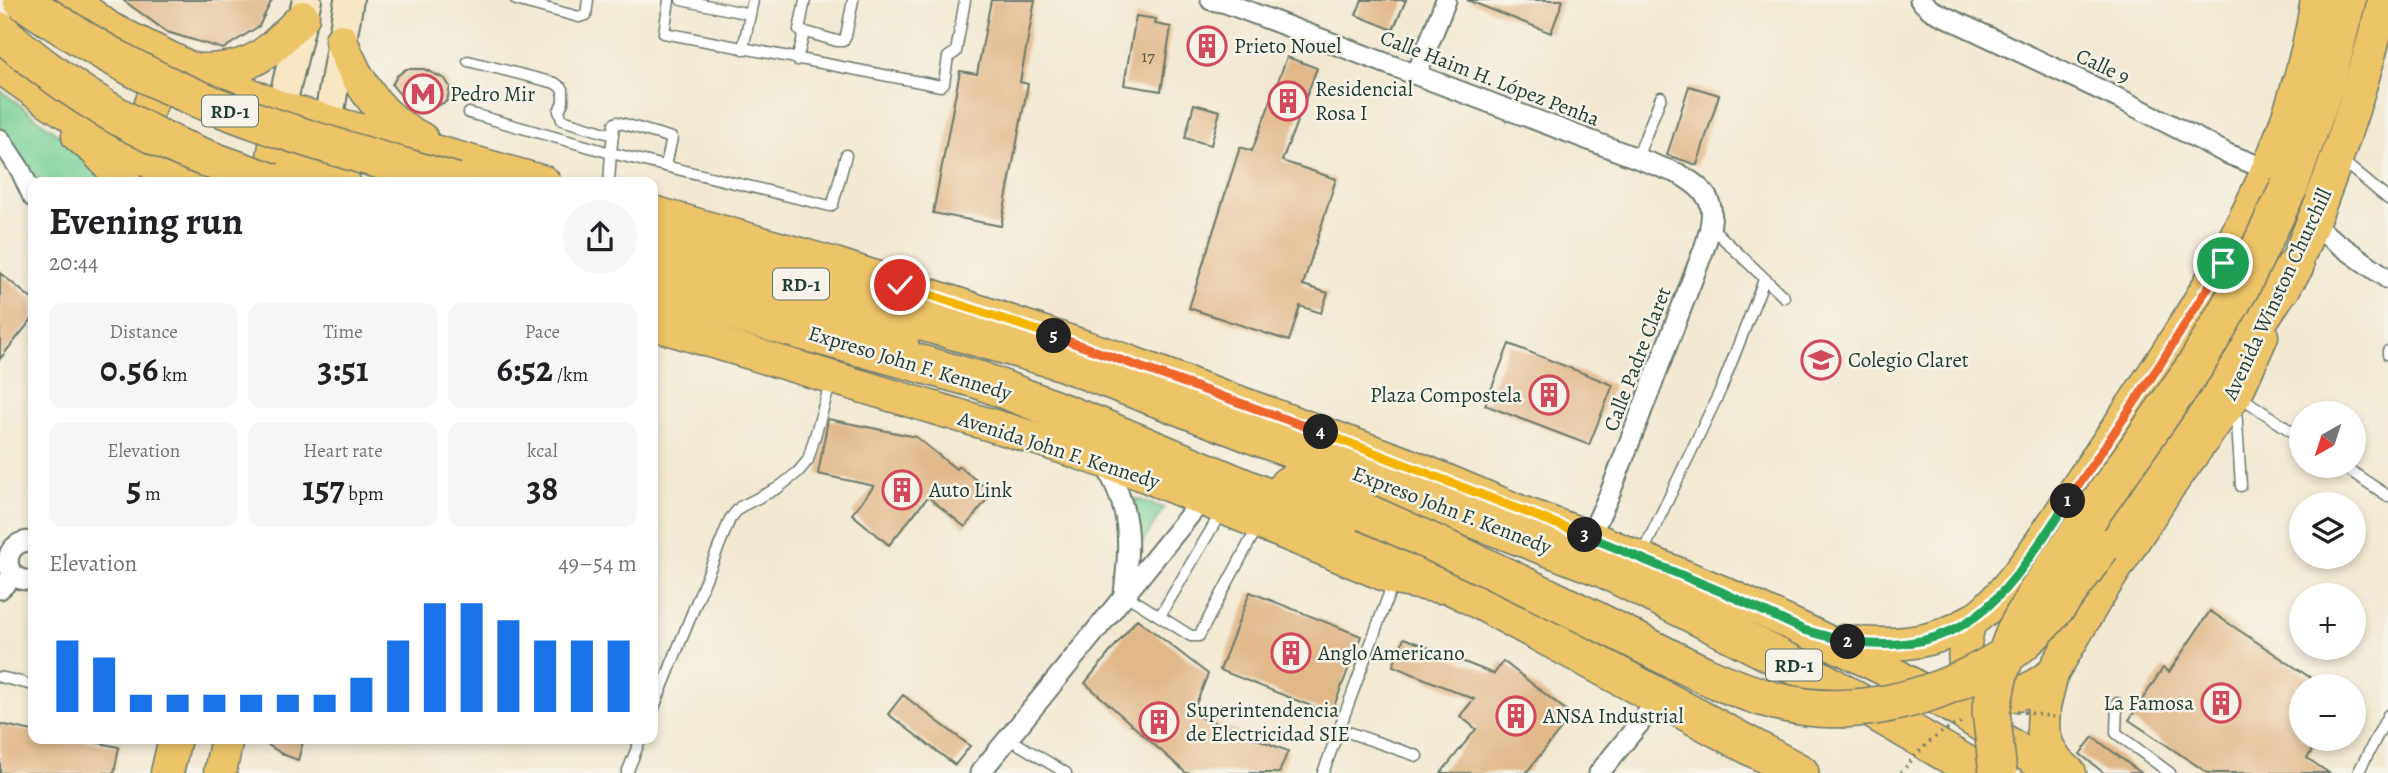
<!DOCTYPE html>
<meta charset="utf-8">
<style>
body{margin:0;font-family:Alegreya,serif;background:#f6f6f6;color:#202124;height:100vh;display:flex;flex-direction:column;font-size:26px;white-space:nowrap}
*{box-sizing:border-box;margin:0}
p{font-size:23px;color:#757577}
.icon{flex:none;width:38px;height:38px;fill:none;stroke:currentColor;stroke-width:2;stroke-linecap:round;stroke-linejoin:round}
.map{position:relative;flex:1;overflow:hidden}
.drawer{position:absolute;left:28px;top:177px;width:630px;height:567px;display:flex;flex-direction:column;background:#fff;border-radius:14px;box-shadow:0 4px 10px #0003}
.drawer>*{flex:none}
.needle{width:46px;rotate:219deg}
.tools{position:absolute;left:2289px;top:401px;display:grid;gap:14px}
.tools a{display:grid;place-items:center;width:77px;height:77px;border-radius:50%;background:#fff;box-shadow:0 4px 10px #0003;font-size:35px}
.pin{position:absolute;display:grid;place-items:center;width:60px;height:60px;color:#fff;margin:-30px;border:4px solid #fff;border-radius:50%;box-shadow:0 2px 7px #0007}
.km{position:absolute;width:35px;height:35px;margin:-18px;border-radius:50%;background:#222;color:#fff;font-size:19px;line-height:35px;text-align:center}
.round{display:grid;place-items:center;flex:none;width:74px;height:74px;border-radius:37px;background:#f6f6f6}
.headline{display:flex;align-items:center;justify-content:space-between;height:119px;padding:0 21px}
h1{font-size:38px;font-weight:700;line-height:52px}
.metrics{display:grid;grid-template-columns:repeat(3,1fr);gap:10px;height:119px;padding:7px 21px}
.metrics div{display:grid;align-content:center;border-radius:14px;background:#f6f6f6;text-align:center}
.metrics b{font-size:35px;font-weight:700}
.metrics small{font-size:19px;font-weight:400}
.metrics p{font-size:19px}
.chart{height:196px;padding:14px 21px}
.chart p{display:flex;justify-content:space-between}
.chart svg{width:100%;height:126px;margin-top:7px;stroke:#1a73e8;stroke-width:6}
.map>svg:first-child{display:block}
.green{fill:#78d299;stroke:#4c8866;stroke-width:2}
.building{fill:#e1b888}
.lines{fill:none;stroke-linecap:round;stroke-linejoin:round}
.lane-casing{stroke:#69796c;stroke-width:13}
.street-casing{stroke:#69796c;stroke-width:23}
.secondary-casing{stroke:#69796c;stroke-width:32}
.primary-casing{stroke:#69796c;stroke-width:35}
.highway-casing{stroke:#69796c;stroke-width:40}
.lane{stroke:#fff;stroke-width:10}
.street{stroke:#fff;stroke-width:19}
.secondary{stroke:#f8e7c3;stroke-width:28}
.primary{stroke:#eec469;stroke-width:32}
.highway{stroke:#eec469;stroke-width:37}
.highway-bridge-casing{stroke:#69796c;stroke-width:40;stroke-linecap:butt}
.path-bridge{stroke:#69796c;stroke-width:3.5;stroke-dasharray:2 5;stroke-linecap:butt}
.highway-bridge{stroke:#eec469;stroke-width:37}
.split-1-casing{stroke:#fff;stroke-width:14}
.split-2-casing{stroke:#fff;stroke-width:14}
.split-3-casing{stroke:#fff;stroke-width:14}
.split-4-casing{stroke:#fff;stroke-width:14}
.split-5-casing{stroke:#fff;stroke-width:14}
.split-6-casing{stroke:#fff;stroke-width:14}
.split-1{stroke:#f0652b;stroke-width:9}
.split-2{stroke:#22a559;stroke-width:9}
.split-3{stroke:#22a559;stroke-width:9}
.split-4{stroke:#f5b400;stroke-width:9}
.split-5{stroke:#f0652b;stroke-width:9}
.split-6{stroke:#f5b400;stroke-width:9}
.labels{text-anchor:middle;stroke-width:5;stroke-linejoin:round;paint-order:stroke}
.number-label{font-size:18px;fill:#505c49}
.shield{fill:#f7f3e8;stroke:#60746a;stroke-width:2}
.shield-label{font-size:19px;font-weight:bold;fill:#1f3d34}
.poi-label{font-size:21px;fill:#1f3d34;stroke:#f7f3e8;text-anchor:start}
.street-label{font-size:21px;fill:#1f3d34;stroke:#f7f3e8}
</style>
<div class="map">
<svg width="2388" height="773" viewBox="0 0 2388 773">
<rect width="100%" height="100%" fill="#f7f3e8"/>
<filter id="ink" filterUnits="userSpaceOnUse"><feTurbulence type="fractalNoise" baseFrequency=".0143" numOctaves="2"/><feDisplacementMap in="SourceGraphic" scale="14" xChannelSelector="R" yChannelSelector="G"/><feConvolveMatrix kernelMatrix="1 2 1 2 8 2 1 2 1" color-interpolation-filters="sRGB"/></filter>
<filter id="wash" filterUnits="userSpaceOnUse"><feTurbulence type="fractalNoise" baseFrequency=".00686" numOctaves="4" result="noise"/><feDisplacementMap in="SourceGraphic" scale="28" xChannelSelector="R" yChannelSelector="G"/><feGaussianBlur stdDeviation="1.57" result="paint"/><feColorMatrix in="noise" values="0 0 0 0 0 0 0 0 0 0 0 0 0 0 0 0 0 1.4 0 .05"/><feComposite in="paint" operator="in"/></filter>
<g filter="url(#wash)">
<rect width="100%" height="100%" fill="#f3e9d3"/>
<path class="green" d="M0,90l60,46 49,46h-76l-33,-50z
M1136,499l28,9 -24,38c-15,-12 -9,-31 -4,-47z"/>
<g id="blocks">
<path class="building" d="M123,0h149l-13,26 -36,23 -56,-17z
M991,0h44l-15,82 8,2 -27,142 -68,-13 27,-142 17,3z
M1362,0h44l-13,30 -37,-15z
M1467,0h96l-12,33z
M1136,16l20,3 -1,5 16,3 -10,64 -37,-6z
M1203,32l17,6 -9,23 -16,-6z
M1287,57l30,11 -35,93 54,18 -33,106 25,8 -7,20 -21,-7 -11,35 -100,-33 51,-161 12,4z
M406,69h18l21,10 5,8 -3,14 -12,6 -18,-1 -15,-9 -10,-12 5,-9z
M1689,86l30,9 -22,70 -30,-10z
M1194,104l26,7 -9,34 -26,-7z
M0,273l33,27v18l-33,41z
M1509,344l104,41 -24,60 -104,-40z
M828,419l88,18 40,32 3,-3 33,27 -27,34 -37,-30 -39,48 -37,-31 22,-28 -56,-12z
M1250,592l111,44 -30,78 -111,-44z
M2210,611l113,75h-22v52h19l-13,20 22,15h-121l-79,-53 34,-52 6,4z
M1137,619l71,55 -16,40 96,37 -9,22h-93l-101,-90z
M1404,638l90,36 9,-13 69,54 -46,58h-85l35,-44 -16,-13 14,-17 -81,-33z
M903,695l67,51 -15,19 -67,-51z
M0,724l33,7v7h41l45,9 -5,26h-114z
M2093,737l48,36h-37l-24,-19z
M258,738h46l-6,22 -16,-6z"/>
</g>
</g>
<g filter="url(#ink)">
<use href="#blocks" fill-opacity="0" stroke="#69796c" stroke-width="2"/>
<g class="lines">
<g class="lane-casing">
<path id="lane" d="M516,0l63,17 7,-2 2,-15
M669,0l-5,33 277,53 3,-3 4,-26 8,-5 9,-52
M681,0l69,14
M805,0l-6,30 38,11h6l3,-5 7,-36
M743,49l10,-49
M797,60l7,-27
M468,61l87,22 8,6v13l-4,9 3,9 51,15
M469,113l142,40 -2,29
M1637,158l24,-61
M2340,159l48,40
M666,165l6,-27 -55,-16 -3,2 -3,29 219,53 3,-2 13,-49
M1711,227l73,70
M2388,351v4
M2241,397l60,41
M2236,407l5,79
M2343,466l45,30
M1642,554l79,-165 43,-109
M1124,594l67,42h8l58,-108
M1160,616l62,-105
M0,677l33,8
M2117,703l-1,30 54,40
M653,710l77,-191 10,-12 38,-19 20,-16 10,-12 23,-79
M1339,729l78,27
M1008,738l58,35
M627,773l14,-35
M1323,773l70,-190
M2358,773l30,-58"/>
</g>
<g class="street-casing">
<path id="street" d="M1211,0l15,3 453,171c37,21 38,36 25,75l-94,244 -20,44
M1920,0l11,10 193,91 104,53 41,16
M1417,73l29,-73
M0,139l21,32 12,26
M2312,225l76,54
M1103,461c29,50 27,78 21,133
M33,541c-33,-2 -33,43 0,39
M0,589l14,-14
M980,773l222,-273
M1599,773l61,-75"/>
</g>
<g class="secondary-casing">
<path id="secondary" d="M281,108l26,-108
M328,122l21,-122"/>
</g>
<g class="primary-casing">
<path id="primary" d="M72,0l37,28 85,42 87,38 263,74
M341,40c15,42 39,79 81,99
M0,67c60,44 123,85 191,115
M200,70c55,0 66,-16 103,-53
M113,130l10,3c29,-17 41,-43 22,-73
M78,136l17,14 30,32
M273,161l71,21
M269,182l12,-74
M653,212l182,52 129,42 158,53 285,105 114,48 69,25 132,55 82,38 92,45 64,37 95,61
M653,264l174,49 76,34
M2284,289c43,-93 75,-189 100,-289
M653,324l378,113 110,37 254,105 45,8
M1970,621c-7,26 -12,52 13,68 9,5 16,8 26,7 16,-2 30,-13 43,-22
M1844,641c45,6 87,5 127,-20 39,-25 84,-101 111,-141 101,-150 207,-296 235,-480
M167,773l8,-35
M220,773l7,-35
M2070,773l-13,-12 -9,-14 -5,-17 1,-24 8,-32 44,-75 69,-107 71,-98 26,-58"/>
</g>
<g class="highway-casing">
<path id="highway" d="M2289,187l38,-108 20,-79
M653,239l227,71 180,51 542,207 205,104 174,101
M653,290l326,90 119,46 207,87 155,77 340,183
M1288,485l32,7 45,20
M2101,547l116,-164 78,-117"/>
</g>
<use href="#lane" class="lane"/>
<use href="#street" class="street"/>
<use href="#secondary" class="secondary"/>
<use href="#primary" class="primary"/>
<use href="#highway" class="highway"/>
<g class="highway-bridge-casing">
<path id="highway-bridge" d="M22,0c50,34 101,65 156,90 89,40 185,65 278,92
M0,31c51,46 113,86 176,115 31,14 64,24 96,36
M1365,512c80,36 158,72 236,111 57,28 112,61 174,78 68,18 139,3 200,-28 14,-7 29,-15 41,-25 35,-28 59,-65 85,-101
M1998,773l-7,-62 8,-37 16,-43 24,-42 158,-226 45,-78 47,-98"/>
</g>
<path class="path-bridge" d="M2017,711l43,7
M1901,773c18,-23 36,-42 64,-52"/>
<use href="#highway-bridge" class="highway-bridge"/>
</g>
</g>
<g class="lines" filter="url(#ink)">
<g class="split-1-casing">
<path id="split-1" d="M2068,501l93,-138 62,-100"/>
</g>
<g class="split-2-casing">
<path id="split-2" d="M1848,642c124,16 158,-49 220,-141"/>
</g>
<g class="split-3-casing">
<path id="split-3" d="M1585,535l137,57 82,38 44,12"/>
</g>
<g class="split-4-casing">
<path id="split-4" d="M1321,432l264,103"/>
</g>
<g class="split-5-casing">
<path id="split-5" d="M1054,336l267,96"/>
</g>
<g class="split-6-casing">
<path id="split-6" d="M900,285l154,51"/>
</g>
<use href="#split-1" class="split-1"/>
<use href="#split-2" class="split-2"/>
<use href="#split-3" class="split-3"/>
<use href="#split-4" class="split-4"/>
<use href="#split-5" class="split-5"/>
<use href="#split-6" class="split-6"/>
</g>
<defs>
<g id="building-ring" transform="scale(2.0125)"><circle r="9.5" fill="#f7f3e8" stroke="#d1495b" stroke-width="1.5"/><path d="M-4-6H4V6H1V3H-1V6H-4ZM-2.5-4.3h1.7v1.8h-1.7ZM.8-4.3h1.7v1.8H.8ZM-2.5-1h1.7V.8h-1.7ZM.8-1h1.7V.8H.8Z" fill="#d1495b"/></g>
<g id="metro-ring" transform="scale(2.0125)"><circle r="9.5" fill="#f7f3e8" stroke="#d1495b" stroke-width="1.5"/><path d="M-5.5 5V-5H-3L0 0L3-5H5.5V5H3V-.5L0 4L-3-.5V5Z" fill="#d1495b"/></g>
<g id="school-ring" transform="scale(2.0125)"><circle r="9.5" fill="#f7f3e8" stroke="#d1495b" stroke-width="1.5"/><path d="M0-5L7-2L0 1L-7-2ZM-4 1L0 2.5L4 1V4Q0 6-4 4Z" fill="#d1495b"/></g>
</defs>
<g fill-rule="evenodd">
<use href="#building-ring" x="1207" y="46"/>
<use href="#metro-ring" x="423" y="94"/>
<use href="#building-ring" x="1288" y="101"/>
<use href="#school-ring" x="1821" y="360"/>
<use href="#building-ring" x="1549" y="395"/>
<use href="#building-ring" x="902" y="490"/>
<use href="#building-ring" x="1291" y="653"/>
<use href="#building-ring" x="2221" y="703"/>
<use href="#building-ring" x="1516" y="716"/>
<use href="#building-ring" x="1159" y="722"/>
</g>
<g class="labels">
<g class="number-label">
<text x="1148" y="62">17</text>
</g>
<g class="shield">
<rect x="202" y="95.5" width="56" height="31" rx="5"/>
<rect x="773" y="268.5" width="56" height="31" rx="5"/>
<rect x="1766" y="649.5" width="56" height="31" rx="5"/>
</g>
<g class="shield-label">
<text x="230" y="118">RD-1</text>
<text x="801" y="291">RD-1</text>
<text x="1794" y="672">RD-1</text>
</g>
<g class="poi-label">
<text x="1234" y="53">Prieto Nouel</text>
<text x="1315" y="96">Residencial<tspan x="1315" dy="24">Rosa I</tspan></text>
<text x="450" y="101">Pedro Mir</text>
<text x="1848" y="367">Colegio Claret</text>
<text x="1522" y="402" text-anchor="end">Plaza Compostela</text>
<text x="929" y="497">Auto Link</text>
<text x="1318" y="660">Anglo Americano</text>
<text x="2194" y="710" text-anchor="end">La Famosa</text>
<text x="1186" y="717">Superintendencia<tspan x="1186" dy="24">de Electricidad SIE</tspan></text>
<text x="1543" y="723">ANSA Industrial</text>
</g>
<g class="street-label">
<text transform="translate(2103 66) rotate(25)" y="7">Calle 9</text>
<text transform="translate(1490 78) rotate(21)" y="7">Calle Haim H. López Penha</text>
<text transform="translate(2277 294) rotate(-65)" y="7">Avenida Winston Churchill</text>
<text transform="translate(1637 359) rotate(-69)" y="7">Calle Padre Claret</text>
<text transform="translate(910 363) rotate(17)" y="7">Expreso John F. Kennedy</text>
<text transform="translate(1059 450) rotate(18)" y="7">Avenida John F. Kennedy</text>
<text transform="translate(1452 510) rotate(21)" y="7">Expreso John F. Kennedy</text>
</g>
</g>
</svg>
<div class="tools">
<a><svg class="needle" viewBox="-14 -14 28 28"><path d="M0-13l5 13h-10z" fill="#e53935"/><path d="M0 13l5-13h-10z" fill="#757577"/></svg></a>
<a><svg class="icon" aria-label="layers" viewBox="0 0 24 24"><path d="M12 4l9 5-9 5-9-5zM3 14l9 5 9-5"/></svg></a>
<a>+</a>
<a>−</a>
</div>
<div class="pin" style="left:2223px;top:263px;background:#1e9e55"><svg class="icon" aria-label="arrive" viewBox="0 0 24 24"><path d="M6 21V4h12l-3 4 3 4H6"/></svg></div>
<div class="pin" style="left:900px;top:285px;background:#d93025"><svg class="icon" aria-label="check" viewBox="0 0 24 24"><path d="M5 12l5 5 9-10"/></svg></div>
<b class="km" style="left:2068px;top:501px">1</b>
<b class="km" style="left:1848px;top:642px">2</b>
<b class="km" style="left:1585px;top:535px">3</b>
<b class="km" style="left:1321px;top:432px">4</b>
<b class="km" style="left:1054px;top:336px">5</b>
<section class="drawer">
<div class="headline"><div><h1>Evening run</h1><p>20:44</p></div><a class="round"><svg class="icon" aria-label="share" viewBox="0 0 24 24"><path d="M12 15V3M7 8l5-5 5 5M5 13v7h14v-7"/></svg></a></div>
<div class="metrics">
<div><p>Distance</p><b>0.56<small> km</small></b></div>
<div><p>Time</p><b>3:51</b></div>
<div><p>Pace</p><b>6:52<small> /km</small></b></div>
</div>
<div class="metrics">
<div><p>Elevation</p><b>5<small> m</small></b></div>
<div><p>Heart rate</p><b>157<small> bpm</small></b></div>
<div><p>kcal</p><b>38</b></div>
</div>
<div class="chart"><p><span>Elevation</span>49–54 m</p>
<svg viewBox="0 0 160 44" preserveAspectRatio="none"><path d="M5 44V19M15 44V25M25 44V38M35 44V38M45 44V38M55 44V38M65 44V38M75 44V38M85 44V32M95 44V19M105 44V6M115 44V6M125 44V12M135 44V19M145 44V19M155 44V19"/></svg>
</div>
</section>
</div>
